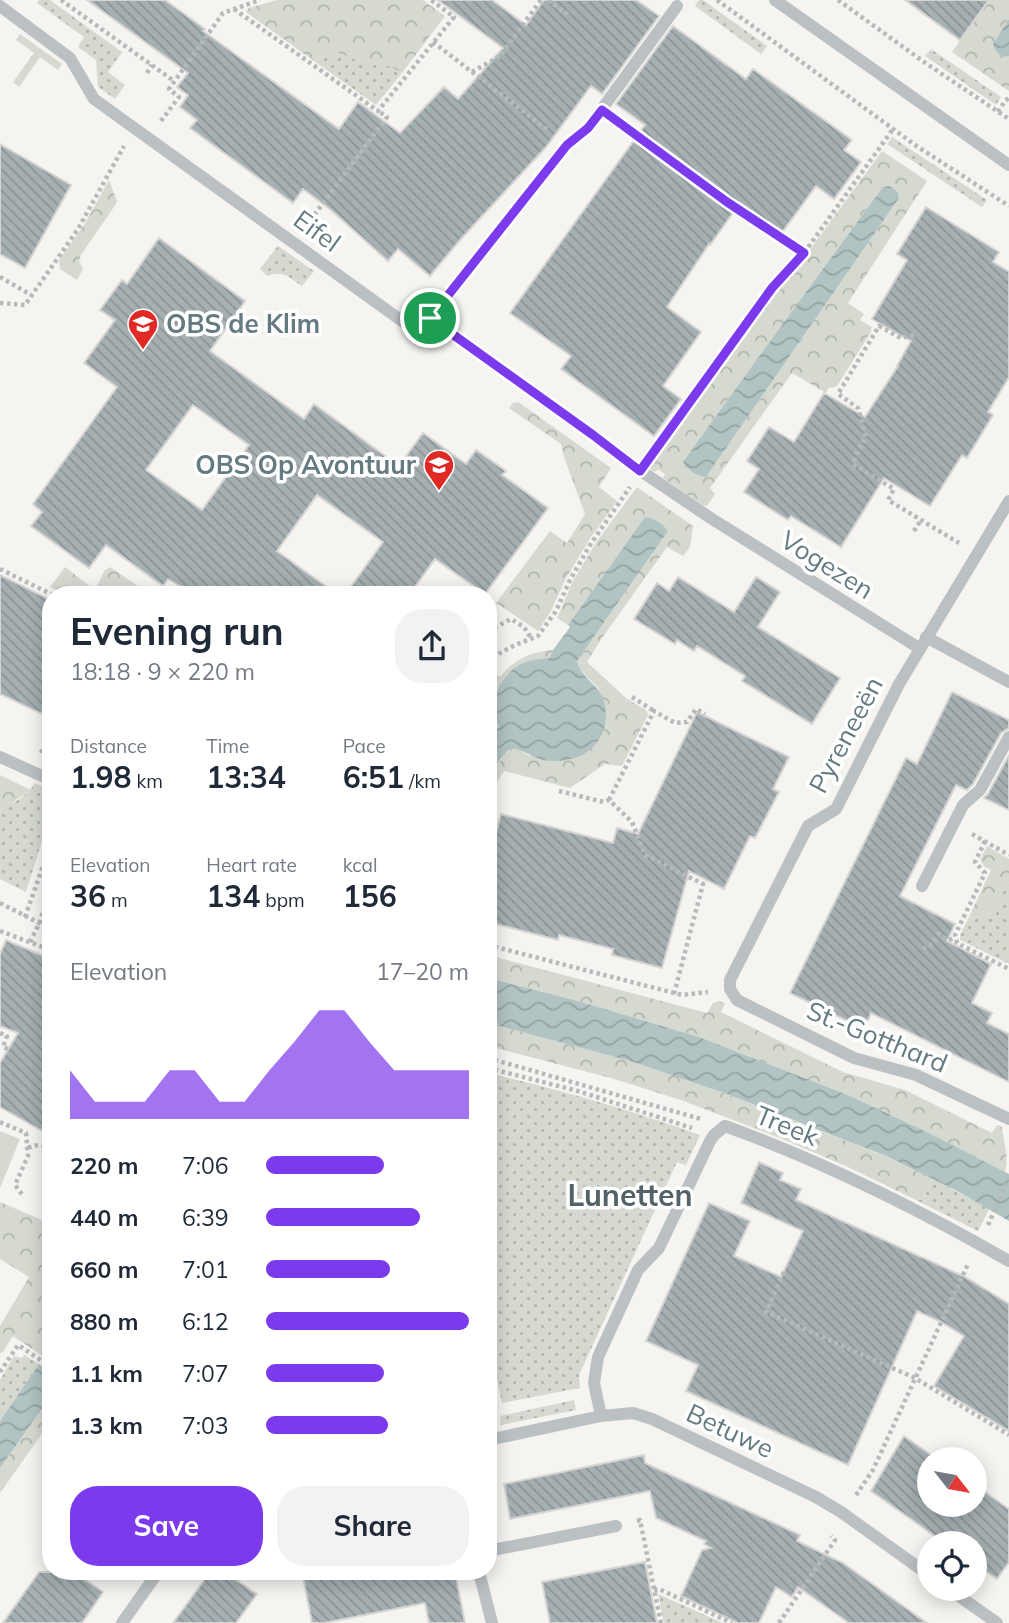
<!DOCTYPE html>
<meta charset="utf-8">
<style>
body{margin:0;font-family:Mulish,sans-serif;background:#f2f2f3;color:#1f2937;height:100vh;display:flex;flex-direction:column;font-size:26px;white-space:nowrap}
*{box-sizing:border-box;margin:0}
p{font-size:23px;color:#747a83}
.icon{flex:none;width:38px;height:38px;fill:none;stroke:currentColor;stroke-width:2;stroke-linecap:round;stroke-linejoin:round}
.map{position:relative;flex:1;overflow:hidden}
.sheet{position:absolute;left:42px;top:586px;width:455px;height:994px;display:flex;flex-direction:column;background:#fff;border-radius:28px;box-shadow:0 4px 18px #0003}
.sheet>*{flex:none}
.needle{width:46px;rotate:121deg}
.buttons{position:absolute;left:917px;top:1447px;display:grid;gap:14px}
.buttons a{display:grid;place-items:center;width:70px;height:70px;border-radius:50%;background:#fff;box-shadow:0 4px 18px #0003;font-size:35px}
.pin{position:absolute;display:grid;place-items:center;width:60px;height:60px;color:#fff;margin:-30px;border:4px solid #fff;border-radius:50%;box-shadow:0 2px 7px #0007}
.round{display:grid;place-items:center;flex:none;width:74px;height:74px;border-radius:28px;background:#f2f2f3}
.summary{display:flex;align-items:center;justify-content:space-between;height:119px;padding:0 28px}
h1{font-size:38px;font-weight:700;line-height:52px}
.stats{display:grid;grid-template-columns:repeat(3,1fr);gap:10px;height:119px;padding:7px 28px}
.stats div{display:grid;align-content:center}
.stats b{font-size:30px;font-weight:700}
.stats small{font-size:19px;font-weight:400}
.stats p{font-size:19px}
.chart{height:196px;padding:14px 28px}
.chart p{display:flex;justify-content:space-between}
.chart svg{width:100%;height:126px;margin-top:7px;fill:#7c3aed;opacity:.7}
.primary-button{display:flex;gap:14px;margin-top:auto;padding:14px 28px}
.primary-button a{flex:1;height:80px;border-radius:28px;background:#7c3aed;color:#fff;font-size:28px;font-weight:700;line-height:80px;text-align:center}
.primary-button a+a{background:#f2f2f3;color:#1f2937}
ul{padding:0 28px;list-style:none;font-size:23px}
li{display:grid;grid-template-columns:112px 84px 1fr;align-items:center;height:52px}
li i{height:18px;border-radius:9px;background:#7c3aed}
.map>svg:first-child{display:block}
.grass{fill:url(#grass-dots)}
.forest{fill:url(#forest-crowns);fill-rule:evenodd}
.park{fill:#d5d9d0}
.water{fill:url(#water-waves)}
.building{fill:url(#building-back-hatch);stroke:#d6d5d3;stroke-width:2;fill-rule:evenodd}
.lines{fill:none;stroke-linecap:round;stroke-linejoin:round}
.path{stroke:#b6babb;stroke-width:4.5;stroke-dasharray:3.5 3.5;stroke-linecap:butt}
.minor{stroke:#bbc1c3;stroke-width:12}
.route-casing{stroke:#fff;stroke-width:14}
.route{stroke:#7c3aed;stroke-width:9}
.labels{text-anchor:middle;stroke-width:7;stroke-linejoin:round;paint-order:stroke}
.street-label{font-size:26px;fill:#647a81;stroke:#fff}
.poi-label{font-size:26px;font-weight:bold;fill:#647a81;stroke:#fff;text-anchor:start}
.quarter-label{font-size:30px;font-weight:bold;fill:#526266;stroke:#fff}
</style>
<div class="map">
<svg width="1009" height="1623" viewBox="0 0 1009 1623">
<defs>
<pattern id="grass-dots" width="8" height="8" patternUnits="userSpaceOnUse" patternTransform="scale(1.75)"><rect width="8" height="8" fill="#d5d9d0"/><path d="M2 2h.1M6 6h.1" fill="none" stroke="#b0b5ae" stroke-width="1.8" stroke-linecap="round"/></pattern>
<pattern id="forest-crowns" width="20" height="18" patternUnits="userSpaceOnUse" patternTransform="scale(1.75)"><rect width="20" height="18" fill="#d5d9d0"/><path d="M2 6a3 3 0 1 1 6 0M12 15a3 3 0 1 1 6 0" fill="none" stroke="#b0b5ae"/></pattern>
<pattern id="water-waves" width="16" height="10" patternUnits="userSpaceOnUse" patternTransform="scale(1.75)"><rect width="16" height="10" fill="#b1c3c3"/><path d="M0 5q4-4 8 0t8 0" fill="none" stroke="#94a3a4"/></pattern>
<pattern id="building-back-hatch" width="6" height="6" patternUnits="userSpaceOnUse" patternTransform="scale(1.75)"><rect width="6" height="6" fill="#a6b0b3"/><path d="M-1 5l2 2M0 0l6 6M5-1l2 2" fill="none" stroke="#8b9497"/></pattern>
</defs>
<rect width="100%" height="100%" fill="#f5f4f0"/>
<path class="grass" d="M39,0h11l72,52 -14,20 17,13 -10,14 -17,-12 -2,-27 -18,-13 6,-10 -47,-34z
M699,0h4l64,46 -6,8 -66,-48z
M931,49l70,48 -5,8 -71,-49z
M338,53l22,8 23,2 19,10 -26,32 -65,-46z
M892,137l95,63 -5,7 -95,-63z
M278,246l36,25 -12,15c-14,-9 -18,-16 -35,-10l-7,-7z
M35,783c4,2 11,4 14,8 8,10 -18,85 -23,101l-26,-13v-72c13,-2 29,-13 35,-24z
M1009,882v82l-49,-24v-5l9,-18 4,1 17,-4 16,-30z
M488,1073c72,17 143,37 212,62l-14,30 -9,-3 -98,213 1,13 -78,15 -14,-66z
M933,1179l56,30 -11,22 -62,-31h5l4,-5z
M24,1355l15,9 -39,57v-41l14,-24 8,2z
M574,1400l2,10 -75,15 -1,-9z
M658,1593v1l65,29h-59z"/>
<path class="forest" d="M277,0h146l22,16 -43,57 -19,-10 -23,-2 -22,-8 -27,6 -65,-47 3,-4z
M990,0h19v19l-16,25 12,13 4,-1v35l-57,-39z
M20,34l42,30 -4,6 -18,-13 -21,30 -6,-5 21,-29 -18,-13z
M882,151l45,30 -79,122 16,11 -4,6 12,7 -1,5 -34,54 -4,2 -4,-1 -3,6 -34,-20 -82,115 5,6 -8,12 -5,-1 -39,-27 2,-4 -7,-5 -3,3 -5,-3v-5l124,-174 35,-39zM890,186l8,6 1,6 -193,279z
M109,180l8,21 -1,3 -35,51 -2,6 4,8 -6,11 -17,-11 -1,-9 25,-35z
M518,402l93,66 -12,19 18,14 -26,36 -26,43 -14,31 -13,20 -42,-28 54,-72 17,12 18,-29 -21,-57 -3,-13 -52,-36 4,-5z
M637,487l56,39 -3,21 -7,9 -16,-9 -65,91 -15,24 39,36 20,12 2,5 -26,51 -17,-2 -35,24 -66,-17 -11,17 3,2 -8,12v-24l17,-24 7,-5 7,1 11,6 69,-67 -20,-21 -2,-7 91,-130c-6,-9 -12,-12 -23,-14l-77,108 -11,-7 16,-37 22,-37z
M65,567l30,23 10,-20 5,-3 41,28h-86l-15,-8z
M553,650l-3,8c-9,3 -32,8 -38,12 -14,10 -23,42 -13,56l-4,5 -7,-5 2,-56 10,7c14,-18 31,-25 53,-27z
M0,775l31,15 -24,16 -7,1z
M987,846l22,13v23l-3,2c-9,19 -12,38 -37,33l22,-47 -6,-3 -5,-7z
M488,955l219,58 6,-10 6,-2 6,2 -4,9 122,60 62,18 87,43 5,-8 5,2c2,18 7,27 3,45l-76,-39 -81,-38 -149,-58 -121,-36 -90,-23z
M488,1023l142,38 94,32 161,63 48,23 -8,16 -4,5h-5l-68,-33 -68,-29 -99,-38 -70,-22 -123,-32z
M0,1202l51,22v123l-7,10 -31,-21 -10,16 -3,1v-27l29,-49 -29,-18z
M51,1396v25l-51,72v-25z"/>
<path class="park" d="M0,1131l20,8 -20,49z"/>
<path class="water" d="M1009,19v37c-9,3 -13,-4 -16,-12z
M890,186l8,6 1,6 -193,279c-11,-2 -16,-5 -23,-15l72,-100 128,-175z
M645,517c11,2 17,5 23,14l-91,130c4,18 25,24 28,45 6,39 -26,60 -62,54 -9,-2 -23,-12 -31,-11 -8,2 -19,22 -24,29v-37l11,-15c-12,-17 -2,-43 13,-56 10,-9 25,-11 38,-12l3,-8 17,-23 -2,-2z
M488,978l90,23 121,36 149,58 81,38 80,41v47l-52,-30 -71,-35 -162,-63 -94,-32 -142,-38z
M39,1364l12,9v23l-51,72v-47z"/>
<path class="building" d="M87,0h78l40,29 -2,2 136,98 19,-27 42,31 44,-46 14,12 45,-51 -65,-48h54l34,25 18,-25h92l23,16 -57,78 -11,-8 -45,61 -86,93 -30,36 -32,-27 -10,12 -57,-51 -28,-21 -10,14 -103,-75 7,-8 -17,-13 8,-12 -11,-8 11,-14z
M905,0h84l-29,40z
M673,26l73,53 7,-10 99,71 -8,10 17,12 -27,37 -18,-13 -35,48 -41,-31 -30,42 -1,-1 -42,63 34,25 -38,54 18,13 -27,37 -93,-67 10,-13 -61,-43 135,-188 -29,-21z
M0,144l71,41 -46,83 -25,-14z
M926,207l73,45 -6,10 16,10v105l-21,35 5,3 -26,43 -5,-3 -32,51 -46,-28 -43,69 -50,-31 -3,4 -44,-28 15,-23 -12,-8 22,-34 25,15 30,-49 41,24 33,-51h-1l14,-25 -39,-22 35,-59 -10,-6z
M159,238l86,63 -35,50 94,68 10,-15 85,62 24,-33 43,31 10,-14 30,21 -4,4 46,33 -63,86 -50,-35 -26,36h-64l38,-53 -66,-47 -40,56 61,44h-143l-27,-16 -5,7 -57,-41 -17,23 -58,-42 11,-14 -9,-8 84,-117 -33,-24 31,-43 -15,-10 22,-30 5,4zM193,405l56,40 -47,65 -56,-40z
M0,575l51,25v97l-9,17 -42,-20z
M678,577l56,35 22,-35 24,15 -22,35 82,51 -28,46 -70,-43 3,-5 -48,-30 -3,5 -17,-11 -2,4 -41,-25 23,-36 12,8z
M952,692l57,28v8l-8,5 -28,51 -6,6 -11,-5 -56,111 55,28 -8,17 44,23 -19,39 20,10 -5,10 22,11v48l-138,-69 -7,16 -74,-36 116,-235 11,6z
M697,712l92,45 -16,32 6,3 -24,46 -5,-2 -26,53 -35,-18 -27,97 -50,-13 1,-6 -54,-14 -1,5 -70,-18v-60l13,-48 112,29 4,-15 21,6z
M1009,755v55l-25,-12 4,-4z
M6,940l45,19v177l-51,-29v-44l18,-30 -18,-7v-72z
M759,1162l24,11 -3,7 21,9 -5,11 169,77 44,27v127l-75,-45 30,-50 -23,-14 -24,-11 -69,154 -162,-74 12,-26 -52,-24 63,-138 41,18 -16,35 47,21 22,-46 -62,-28z
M904,1436l34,24h-9v45h46v-20l34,24v53l-12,17 -22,-15v-20h-29l-75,-53z
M644,1455l1,8 155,72 -3,6 46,22 84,60h-78l-51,-36 -6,10 -16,-10 -17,36h-21l-57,-27 21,-46 9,-2 -7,-4 2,-3 -50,-23 -6,-27 -140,28 -6,-35z
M645,1562l12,61h-107l-8,-41z
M39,1572h35l29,20 -21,31h-79z
M210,1572h14l33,22 -21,29h-63z
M302,1572h153l10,51h-36l-4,-20 -101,20h-12z"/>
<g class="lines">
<path class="path" d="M61,0l113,81
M548,0l21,15
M717,0l198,145 94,61
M838,0l86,62 85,57
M234,9l144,102 76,-94 -23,-17
M433,42l116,89
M472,72l28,-16 41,-56
M147,73l5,-8
M998,112l7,-11 4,-3
M161,121l18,-24 -10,-8 54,-76 37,-13
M620,123l107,80 77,50
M306,226l81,-109 -9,-6
M0,277l31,18
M0,303l25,2 53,-76 46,-83
M914,335l-13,3 -22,-12 -41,68 20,14 8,29 -11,19 -2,8 41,25 -6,11 71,43
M653,454l119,-166 32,-35 89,-124
M914,531l7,-11
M0,569l53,26
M488,631l23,-12 13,8 7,11
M488,663l12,-10 15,-8 23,-9 18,-25 14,-31 20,-35 40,-58
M632,697l22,14
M41,753l10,-20
M559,791l45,11 5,-2 23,22 13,33 58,29 -29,110
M609,800l45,-89 21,12 12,-1 9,-13 9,5
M972,834l37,21
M985,841l-10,21 10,11 -30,62 2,8 52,26
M0,903l51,26
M25,917l26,-74
M0,931l51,19
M30,942l9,-18 12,-36
M488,945l194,50 26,-3
M923,949l11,-6 4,-9 11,6 6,-2
M0,1033l7,3 -4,11 5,2
M488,1058l213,61
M488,1068l90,23 114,37
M0,1122l26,11 2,23 -13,29 9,12
M28,1148c10,-4 13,-4 23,2
M988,1225l21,-47
M784,1272l-18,40 149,66 94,57
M0,1372l18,-27 33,22
M856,1495l17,-25 95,-206
M637,1521l3,-1 21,103
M654,1590l5,-1 73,34
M779,1623l56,-83 -4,-4"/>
<path class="minor" d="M775,0l234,165
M0,6l70,52 24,41 308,222 12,1 16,-4 163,117 48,36 71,48 207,129
M430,318l137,-173 21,-17 89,-122
M1009,501l-110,183 -63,125 -28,17 -78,154v9l7,11 117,58 62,17 93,44
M926,637l83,45
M0,757l42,19 9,-2
M922,886l41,-81 17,-15 29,-53
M601,1416l-7,-33 4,-26 40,-87 21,-22 51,-107 4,-6 11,-9c99,36 193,83 284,135
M488,1440l113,-24 32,-3 19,6 164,78 25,15 88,63
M488,1551l128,-25
M479,1572l13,51
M949,1589l48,34
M122,1623l36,-51"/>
</g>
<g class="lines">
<g class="route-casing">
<path id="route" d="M602,110l125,92 77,51 -32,35 -132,183 -47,-36 -163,-117 137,-173 21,-17z"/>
</g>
<use href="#route" class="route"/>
</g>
<defs>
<g id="school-pin" transform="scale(1.575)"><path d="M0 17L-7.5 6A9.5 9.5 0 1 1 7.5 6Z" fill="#e02925" stroke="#fff"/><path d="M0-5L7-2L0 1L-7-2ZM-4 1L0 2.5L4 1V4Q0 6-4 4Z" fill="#fff"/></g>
</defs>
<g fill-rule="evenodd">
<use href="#school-pin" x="143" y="324"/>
<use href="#school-pin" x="439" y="465"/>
</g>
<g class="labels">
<g class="street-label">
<text transform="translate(317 231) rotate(36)" y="9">Eifel</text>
<text transform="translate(827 565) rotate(32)" y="9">Vogezen</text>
<text transform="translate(846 735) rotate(-62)" y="9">Pyreneeën</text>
<text transform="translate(877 1037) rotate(22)" y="9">St.-Gotthard</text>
<text transform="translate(787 1126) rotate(22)" y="9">Treek</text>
<text transform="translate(730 1431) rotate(25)" y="9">Betuwe</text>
</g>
<g class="poi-label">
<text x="166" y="333">OBS de Klim</text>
<text x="416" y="474" text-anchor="end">OBS Op Avontuur</text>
</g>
<g class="quarter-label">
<text x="630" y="1206">Lunetten</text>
</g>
</g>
</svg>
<div class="buttons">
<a><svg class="needle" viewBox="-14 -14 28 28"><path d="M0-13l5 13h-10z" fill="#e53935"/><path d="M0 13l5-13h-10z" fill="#747a83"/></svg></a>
<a><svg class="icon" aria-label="locate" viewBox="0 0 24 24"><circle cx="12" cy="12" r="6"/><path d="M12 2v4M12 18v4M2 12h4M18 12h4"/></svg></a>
</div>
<div class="pin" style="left:430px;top:318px;background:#1e9e55"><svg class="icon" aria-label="arrive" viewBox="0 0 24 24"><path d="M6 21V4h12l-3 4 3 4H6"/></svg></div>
<section class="sheet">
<div class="summary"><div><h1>Evening run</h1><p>18:18 · 9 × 220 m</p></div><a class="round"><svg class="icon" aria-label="share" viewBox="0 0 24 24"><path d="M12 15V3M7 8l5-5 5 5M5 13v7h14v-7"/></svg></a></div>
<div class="stats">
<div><p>Distance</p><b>1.98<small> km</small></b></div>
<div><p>Time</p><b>13:34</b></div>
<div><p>Pace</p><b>6:51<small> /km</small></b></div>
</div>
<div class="stats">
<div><p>Elevation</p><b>36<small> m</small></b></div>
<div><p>Heart rate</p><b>134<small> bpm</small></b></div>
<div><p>kcal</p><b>156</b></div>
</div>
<div class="chart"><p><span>Elevation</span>17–20 m</p>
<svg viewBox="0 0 160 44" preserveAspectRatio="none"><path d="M0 44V27L10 38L20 38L30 38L40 27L50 27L60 38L70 38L80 27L90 17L100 6L110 6L120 17L130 27L140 27L150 27L160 27V44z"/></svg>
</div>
<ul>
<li><b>220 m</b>7:06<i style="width:58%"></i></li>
<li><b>440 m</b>6:39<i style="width:76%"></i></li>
<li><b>660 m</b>7:01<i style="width:61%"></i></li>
<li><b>880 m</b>6:12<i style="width:100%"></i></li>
<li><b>1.1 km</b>7:07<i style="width:58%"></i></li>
<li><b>1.3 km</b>7:03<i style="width:60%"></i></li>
</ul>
<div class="primary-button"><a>Save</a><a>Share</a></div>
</section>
</div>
